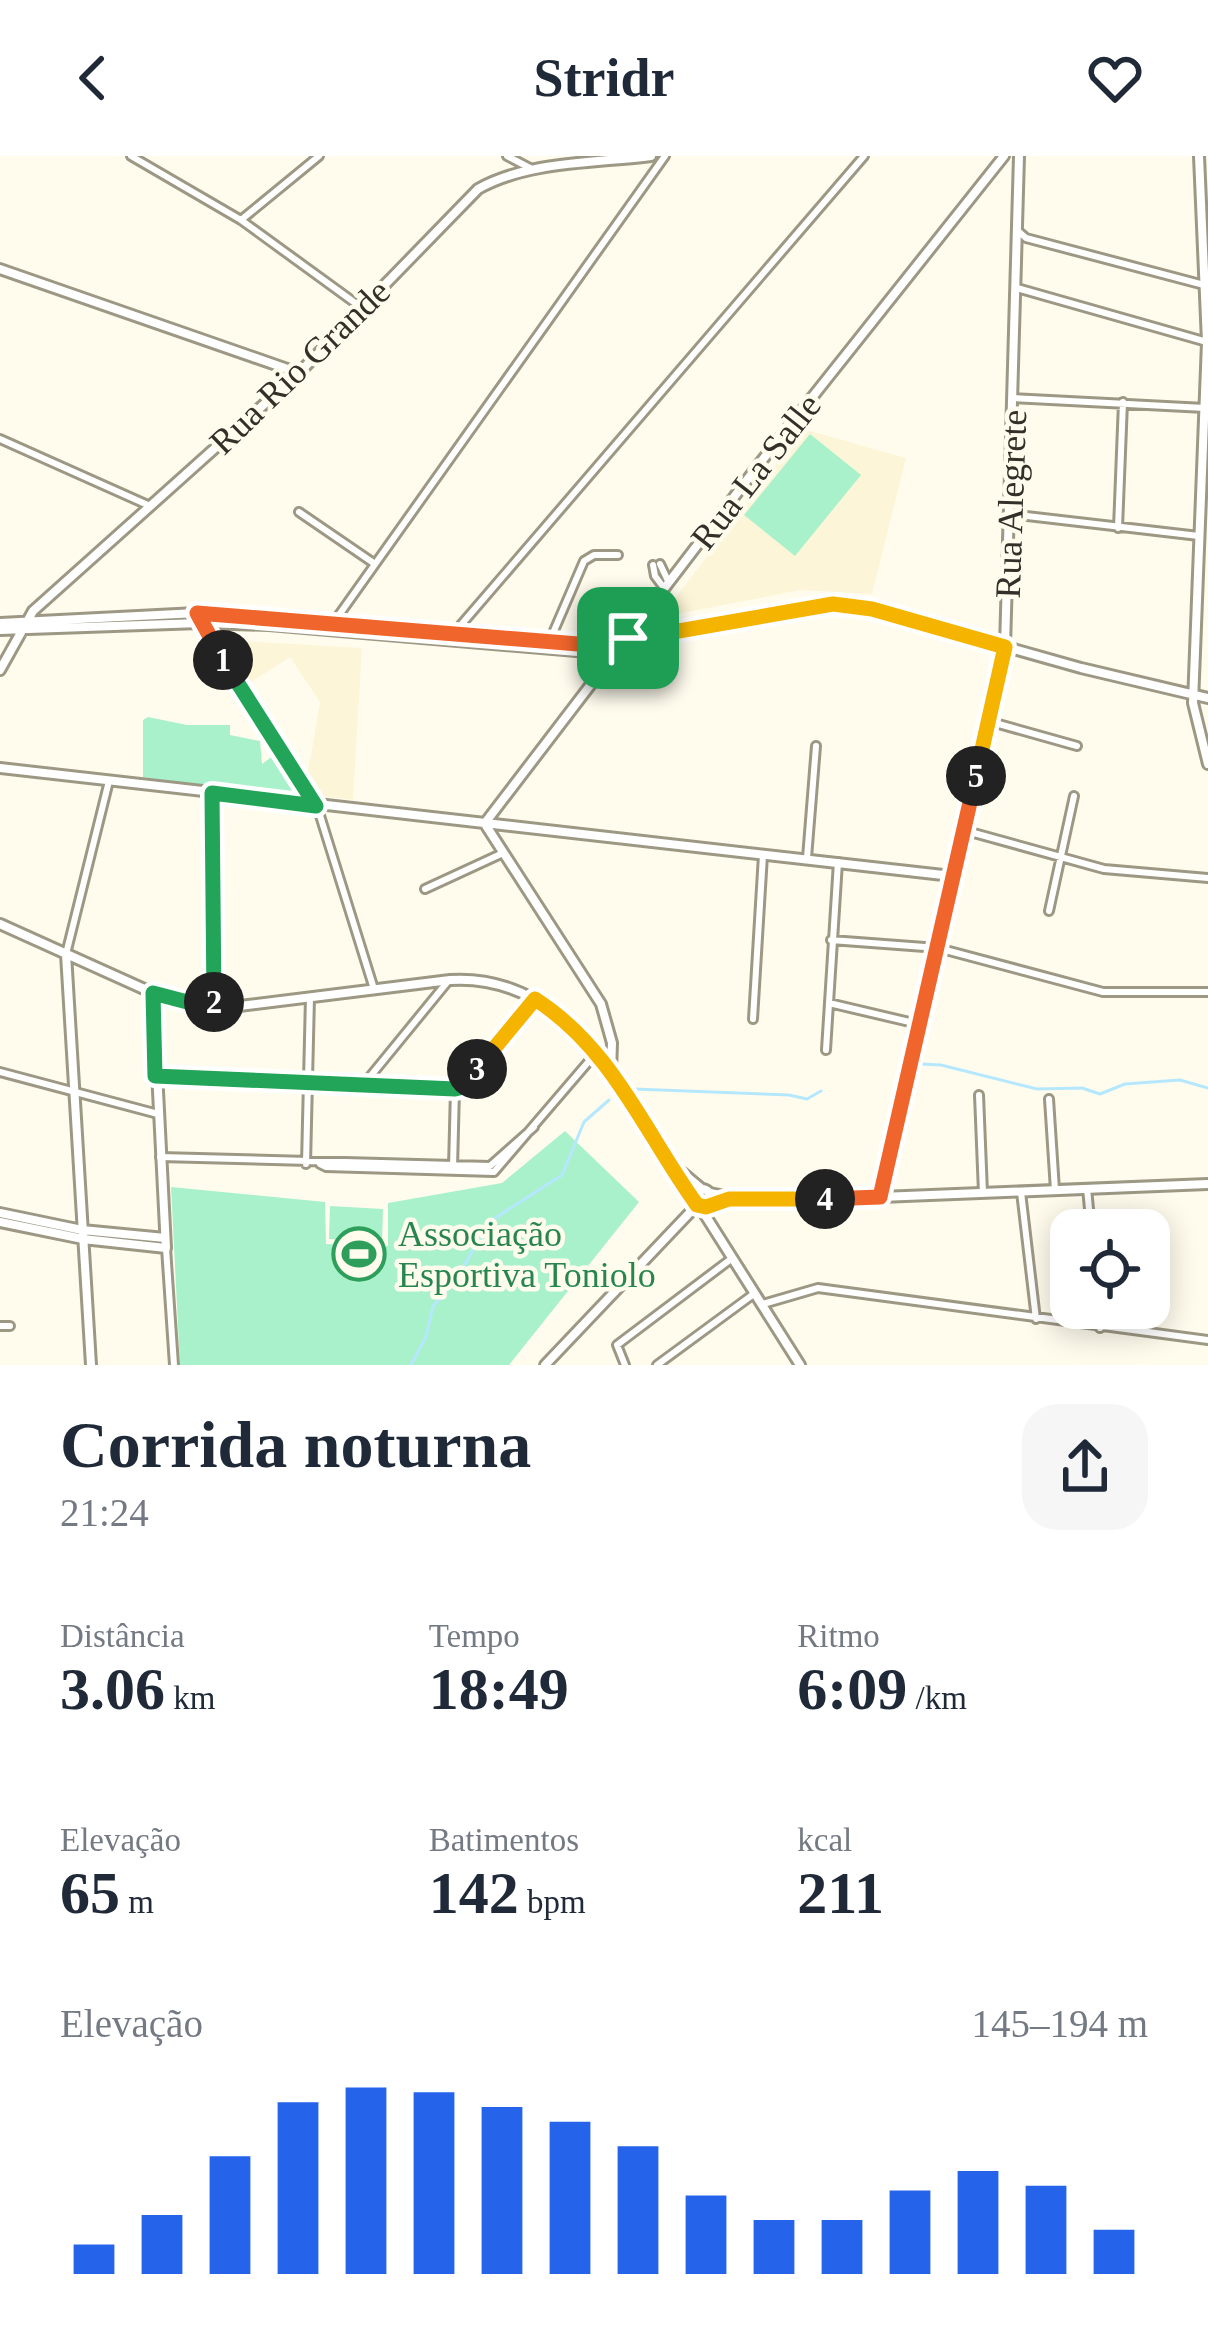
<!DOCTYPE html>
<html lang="pt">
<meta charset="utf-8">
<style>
body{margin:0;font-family:Georgia,serif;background:#f6f6f7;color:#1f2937;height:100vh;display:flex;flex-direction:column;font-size:45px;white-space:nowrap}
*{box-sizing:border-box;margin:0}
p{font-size:39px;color:#747a83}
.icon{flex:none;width:66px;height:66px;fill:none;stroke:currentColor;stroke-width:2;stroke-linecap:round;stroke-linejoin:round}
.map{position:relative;height:1209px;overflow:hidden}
.sheet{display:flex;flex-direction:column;background:#fff;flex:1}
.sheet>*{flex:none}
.tools{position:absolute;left:1050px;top:1053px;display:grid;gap:24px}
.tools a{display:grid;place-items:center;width:120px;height:120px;border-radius:24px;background:#fff;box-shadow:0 6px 30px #0003;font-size:60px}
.pin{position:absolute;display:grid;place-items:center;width:102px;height:102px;color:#fff;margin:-51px;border-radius:24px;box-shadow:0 6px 18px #0006}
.km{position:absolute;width:60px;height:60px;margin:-30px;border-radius:50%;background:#222;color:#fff;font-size:33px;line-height:60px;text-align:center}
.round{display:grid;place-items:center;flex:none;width:126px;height:126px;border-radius:36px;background:#f6f6f7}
.head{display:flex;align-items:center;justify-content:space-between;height:204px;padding:0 60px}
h1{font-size:66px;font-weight:700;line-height:90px}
.figures{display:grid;grid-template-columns:repeat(3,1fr);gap:18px;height:204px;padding:12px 60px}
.figures div{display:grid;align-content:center}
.figures b{font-size:60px;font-weight:700}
.figures small{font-size:33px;font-weight:400}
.figures p{font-size:33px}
.chart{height:336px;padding:24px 60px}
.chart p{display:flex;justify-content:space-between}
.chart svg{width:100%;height:216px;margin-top:12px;stroke:#2563eb;stroke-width:6}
header{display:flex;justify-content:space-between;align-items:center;height:156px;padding:0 60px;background:#fff;font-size:54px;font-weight:700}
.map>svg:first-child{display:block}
.built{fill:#fdf5d7}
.green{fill:#a9f1cb}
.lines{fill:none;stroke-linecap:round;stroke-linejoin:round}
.stream{stroke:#b5e8fe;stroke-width:3}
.street-casing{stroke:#9d9884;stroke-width:12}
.secondary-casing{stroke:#9d9884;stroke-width:14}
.street{stroke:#fff;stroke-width:6}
.secondary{stroke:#fff;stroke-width:8}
.split-1-casing{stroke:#fff;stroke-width:24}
.split-2-casing{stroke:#fff;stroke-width:24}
.split-3-casing{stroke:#fff;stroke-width:24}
.split-4-casing{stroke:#fff;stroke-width:24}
.split-5-casing{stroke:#fff;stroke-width:24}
.split-6-casing{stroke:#fff;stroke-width:24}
.split-1{stroke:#f0652b;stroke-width:15}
.split-2{stroke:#22a559;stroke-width:15}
.split-3{stroke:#22a559;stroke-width:15}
.split-4{stroke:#f5b400;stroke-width:15}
.split-5{stroke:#f0652b;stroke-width:15}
.split-6{stroke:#f5b400;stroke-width:15}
.labels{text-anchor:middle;stroke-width:9;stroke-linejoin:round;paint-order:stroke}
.street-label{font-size:36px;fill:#323028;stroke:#fffcee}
.leisure-label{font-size:36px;fill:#27864d;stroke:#fffcee;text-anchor:start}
</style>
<header><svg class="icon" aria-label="back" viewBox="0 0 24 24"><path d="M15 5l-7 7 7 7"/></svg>Stridr<svg class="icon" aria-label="heart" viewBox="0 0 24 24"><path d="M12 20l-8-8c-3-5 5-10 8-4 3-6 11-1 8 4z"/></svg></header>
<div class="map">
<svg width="1208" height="1209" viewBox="0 0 1208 1209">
<rect width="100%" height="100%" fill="#fffcee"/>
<path class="built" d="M803,273l103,29 -34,136 -71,-4 -140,27z
M221,484l141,8 -9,152 -40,-5 -7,-11 14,-82 -30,-45 -42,27z"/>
<path class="green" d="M810,278l51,41 -66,81 -51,-41z
M148,561l39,8h43v10l30,6 2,23 15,-11 32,49c-58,-15 -108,-14 -166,-25v-57z
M565,975l74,71 -130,163h-329l-9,-178 154,15 1,42 62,2v-43l114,-20z
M330,1050l53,3 -1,33 -53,-3z"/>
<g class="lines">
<path class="stream" d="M921,908l20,1 96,24 45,-1 18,6 25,-10 55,-4 28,8
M634,933l155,6 18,4 14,-8
M411,1209l15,-28 7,-31 21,-23 35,-61 73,-47 22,-53 25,-22"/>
<g class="street-casing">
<path id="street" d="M131,0l110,64 121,88
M507,0l23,12
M241,64l78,-64
M1018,75l8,7 178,47
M1017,132l190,54
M1013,242l192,10
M0,283l150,67
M299,356l76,52
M1009,358l190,22
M1118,372l5,-126
M660,408l9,19
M653,409l2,11 9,12
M197,457l3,10 117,183 57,183
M334,466l331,-466
M454,477l410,-477
M550,484l34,-79 10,-6h24
M988,565l89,25
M212,637l3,216
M963,674l141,39 104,9
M807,702l9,-112
M425,733l78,-36
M1049,755l25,-115
M831,784l107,8 165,44h105
M66,798l43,-173
M829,847l89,21
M753,863l10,-164
M826,894l12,-188
M0,916l158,42
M155,920l300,13
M364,928l85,-104
M979,939l4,98
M1049,943l6,91
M160,1001l330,9 44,-39
M306,1008l4,-167
M320,1008l6,3 168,5 102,-119
M453,1012l2,-79 8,-2 72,-88
M1087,1032l4,42
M1021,1036l15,127
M166,1092l8,117
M763,1148l55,-16 390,52
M1099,1152l1,20
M0,1170h10
M625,1209l-8,-20 114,-86
M657,1209l98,-72"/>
</g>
<g class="secondary-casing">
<path id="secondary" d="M1199,0l8,186 -14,361 15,61
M0,113l299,104
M0,467l197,-10 381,30 72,-7 183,-32 39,5 209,59 127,30
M0,474l200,-7 69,2 319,27 33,-5
M0,514l33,-59 266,-238 179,-184c49,-28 118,-26 173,-33
M0,612l952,108
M485,667l275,-360 244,-307
M485,668l116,180 11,39 -1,28
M0,768l153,69 62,16 235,-29c109,-7 170,97 219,180 9,14 14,28 25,40
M66,798l25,411
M677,1012l25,21
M693 1042a9 9 0 1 1 18 0a9 9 0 1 1-18 0Z
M710,1037l45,9 453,-18
M880,1041l125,-550 14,-491
M700,1051l100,158
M0,1057l82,17 83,8
M0,1066l83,17 83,9 -13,-255
M545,1209l152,-160"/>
</g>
<use href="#street" class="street"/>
<use href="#secondary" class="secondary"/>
</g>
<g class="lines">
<g class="split-1-casing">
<path id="split-1" d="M223,504l-26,-47 381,31 50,-6"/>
</g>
<g class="split-2-casing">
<path id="split-2" d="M214,846l-2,-209 104,13 -93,-146"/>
</g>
<g class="split-3-casing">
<path id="split-3" d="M214,846v7l-61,-16 2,83 300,13 8,-2 14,-18"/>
</g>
<g class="split-4-casing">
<path id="split-4" d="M477,913l58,-70c78,50 110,134 162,206l9,2 23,-8h96"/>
</g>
<g class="split-5-casing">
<path id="split-5" d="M825,1043l55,-2 96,-421"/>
</g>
<g class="split-6-casing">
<path id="split-6" d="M628,482l-9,9 31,-11 183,-32 39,5 133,38 -29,129"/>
</g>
<use href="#split-1" class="split-1"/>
<use href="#split-2" class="split-2"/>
<use href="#split-3" class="split-3"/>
<use href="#split-4" class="split-4"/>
<use href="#split-5" class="split-5"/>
<use href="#split-6" class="split-6"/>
</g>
<defs>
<g id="stadium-ring" transform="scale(2.7)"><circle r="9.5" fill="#fffcee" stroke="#2e9e5b" stroke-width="1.5"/><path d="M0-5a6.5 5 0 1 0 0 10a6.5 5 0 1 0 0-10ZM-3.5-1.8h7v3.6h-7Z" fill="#2e9e5b"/></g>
</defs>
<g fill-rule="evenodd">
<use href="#stadium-ring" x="359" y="1098"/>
</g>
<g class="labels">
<g class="street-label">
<text transform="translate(299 210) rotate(-44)" y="13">Rua Rio Grande</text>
<text transform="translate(755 315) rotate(-52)" y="13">Rua La Salle</text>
<text transform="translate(1010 348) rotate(-88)" y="13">Rua Alegrete</text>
</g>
<g class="leisure-label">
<text x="398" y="1090">Associação<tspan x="398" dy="41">Esportiva Toniolo</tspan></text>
</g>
</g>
</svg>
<div class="tools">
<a><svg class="icon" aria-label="locate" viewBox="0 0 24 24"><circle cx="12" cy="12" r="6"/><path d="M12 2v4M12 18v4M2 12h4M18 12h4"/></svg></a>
</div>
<div class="pin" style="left:628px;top:482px;background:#1e9e55"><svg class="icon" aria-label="arrive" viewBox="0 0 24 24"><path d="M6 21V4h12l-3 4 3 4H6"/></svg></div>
<b class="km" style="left:223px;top:504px">1</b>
<b class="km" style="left:214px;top:846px">2</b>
<b class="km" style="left:477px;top:913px">3</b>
<b class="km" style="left:825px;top:1043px">4</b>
<b class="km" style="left:976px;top:620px">5</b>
</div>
<section class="sheet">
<div class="head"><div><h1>Corrida noturna</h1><p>21:24</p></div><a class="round"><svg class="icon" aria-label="share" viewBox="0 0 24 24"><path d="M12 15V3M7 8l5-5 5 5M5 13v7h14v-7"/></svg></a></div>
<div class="figures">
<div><p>Distância</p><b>3.06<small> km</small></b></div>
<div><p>Tempo</p><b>18:49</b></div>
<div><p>Ritmo</p><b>6:09<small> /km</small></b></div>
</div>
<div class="figures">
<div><p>Elevação</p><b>65<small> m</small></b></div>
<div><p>Batimentos</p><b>142<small> bpm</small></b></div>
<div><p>kcal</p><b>211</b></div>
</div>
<div class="chart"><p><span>Elevação</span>145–194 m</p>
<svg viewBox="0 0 160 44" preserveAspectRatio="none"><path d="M5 44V38M15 44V32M25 44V20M35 44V9M45 44V6M55 44V7M65 44V10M75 44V13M85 44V18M95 44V28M105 44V33M115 44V33M125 44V27M135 44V23M145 44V26M155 44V35"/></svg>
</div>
</section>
